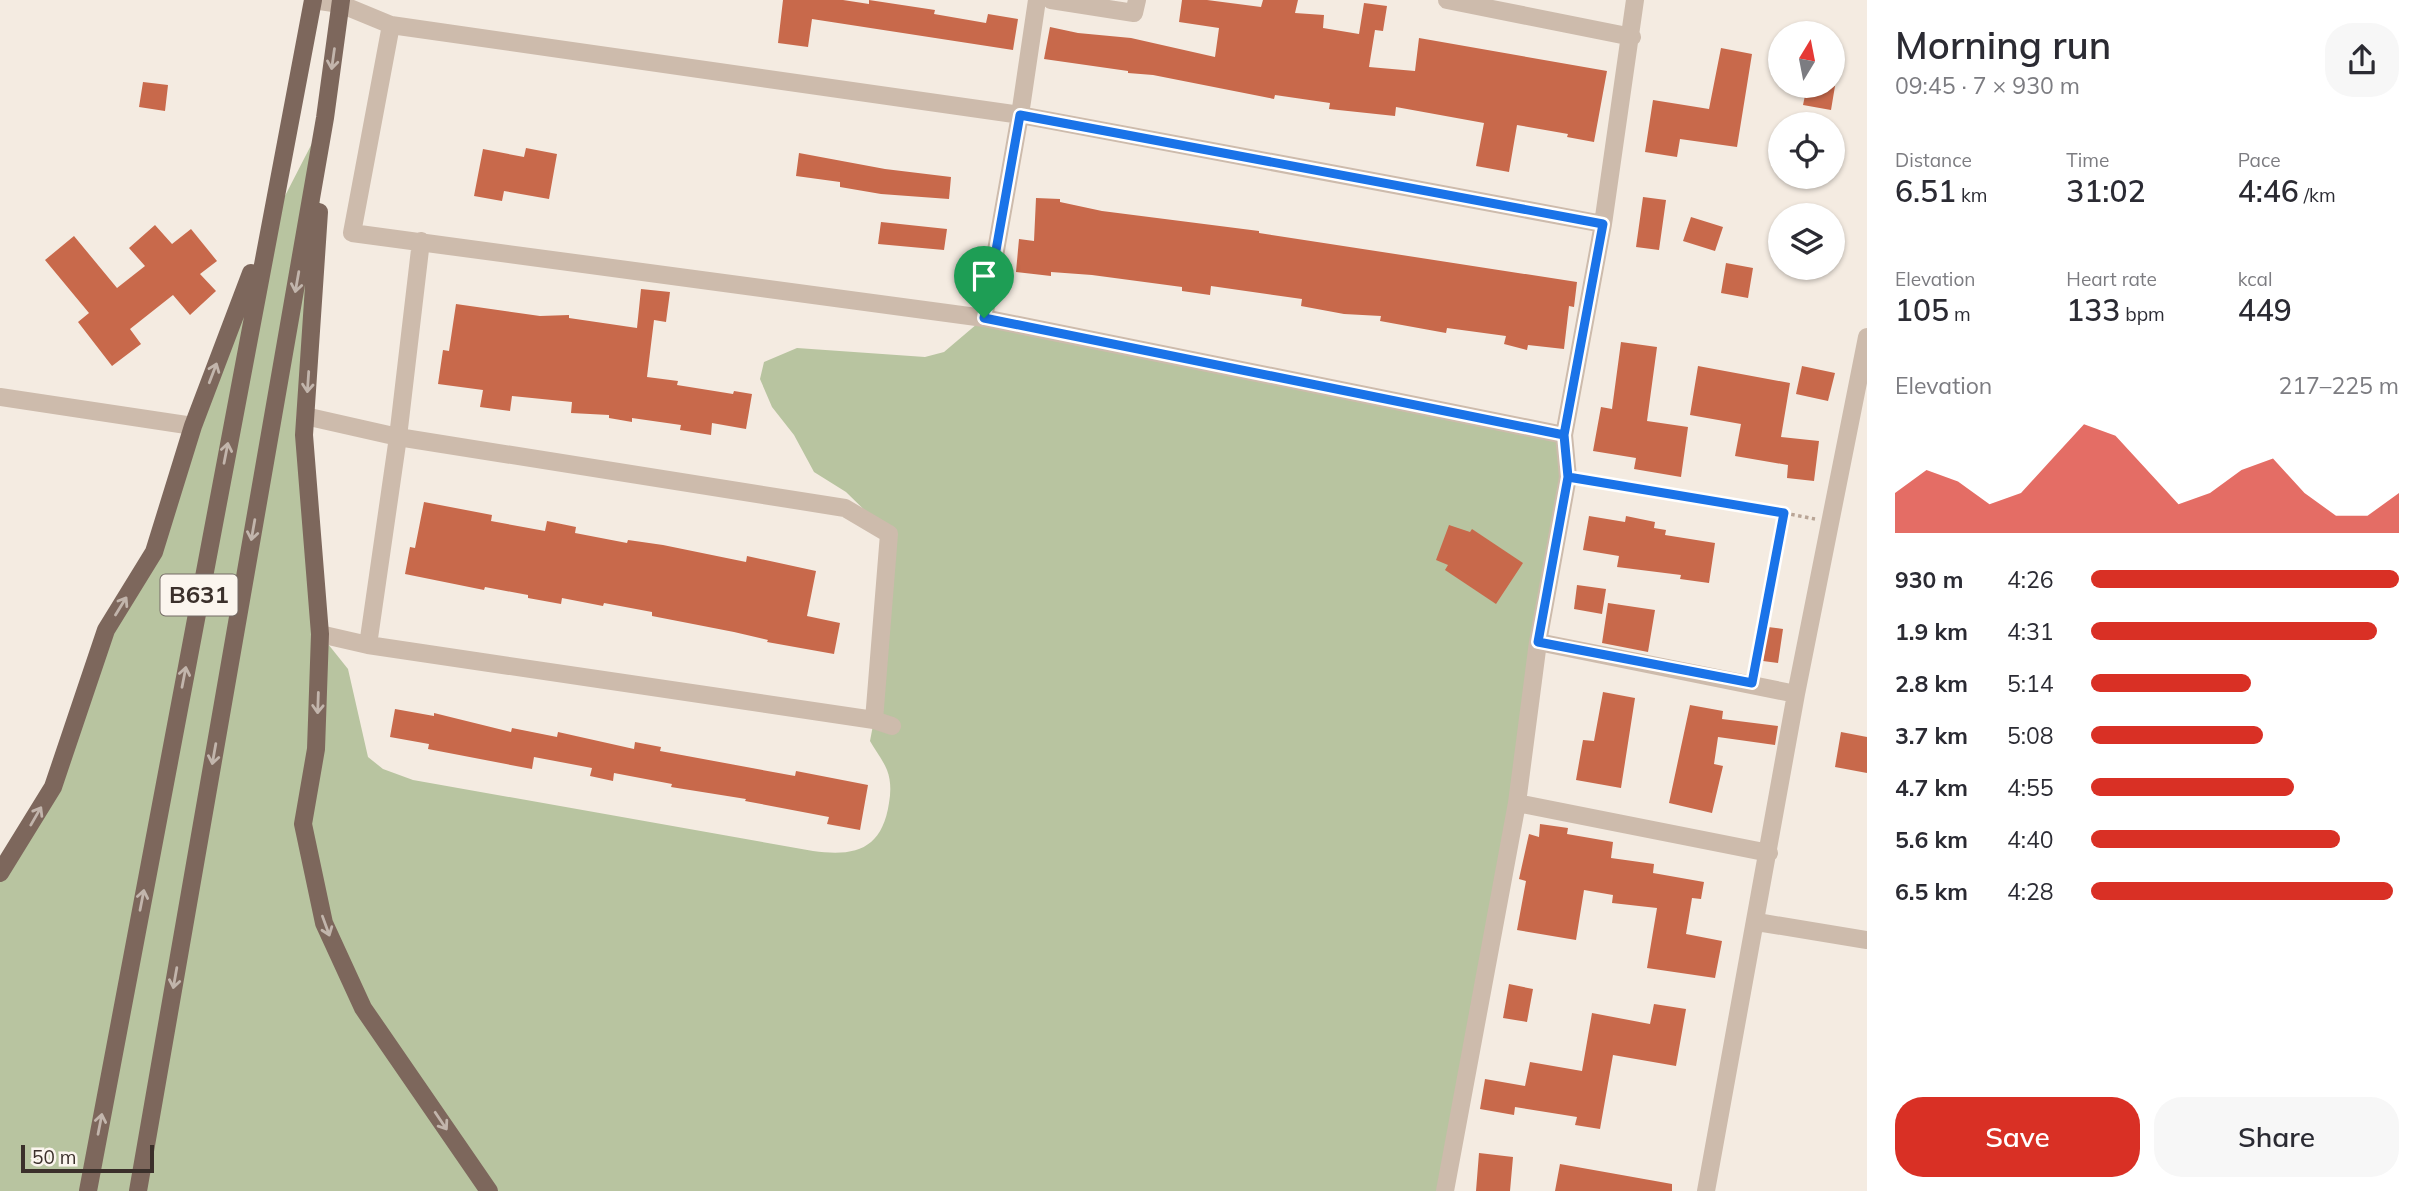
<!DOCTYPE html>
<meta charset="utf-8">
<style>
body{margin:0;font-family:Mulish,sans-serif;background:#f7f7f7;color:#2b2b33;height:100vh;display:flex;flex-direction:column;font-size:26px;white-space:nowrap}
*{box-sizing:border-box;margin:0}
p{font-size:23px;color:#7c7c81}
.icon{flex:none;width:38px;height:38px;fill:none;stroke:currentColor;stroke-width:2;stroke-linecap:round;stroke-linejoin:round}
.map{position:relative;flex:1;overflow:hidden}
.drawer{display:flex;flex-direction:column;background:#fff;width:560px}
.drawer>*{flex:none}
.needle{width:46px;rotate:10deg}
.buttons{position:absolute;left:1768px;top:21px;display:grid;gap:14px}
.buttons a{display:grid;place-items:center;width:77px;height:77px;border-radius:50%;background:#fff;box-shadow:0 2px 5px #0004;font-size:35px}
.scale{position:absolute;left:21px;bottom:18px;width:133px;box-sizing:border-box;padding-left:7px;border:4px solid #3b302b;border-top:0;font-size:19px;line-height:24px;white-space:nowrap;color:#3b302b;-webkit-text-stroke:5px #fbf5ee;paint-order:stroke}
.pin{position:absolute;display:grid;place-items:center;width:60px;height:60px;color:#fff;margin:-72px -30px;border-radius:50% 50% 50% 0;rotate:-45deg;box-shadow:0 0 7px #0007}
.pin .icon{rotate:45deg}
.round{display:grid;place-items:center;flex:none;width:74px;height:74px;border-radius:28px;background:#f7f7f7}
.head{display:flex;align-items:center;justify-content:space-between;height:119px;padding:0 28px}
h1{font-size:38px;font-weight:600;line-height:52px}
.metrics{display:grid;grid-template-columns:repeat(3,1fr);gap:10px;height:119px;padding:7px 28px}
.metrics div{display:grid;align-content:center}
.metrics b{font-size:30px;font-weight:600}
.metrics small{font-size:19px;font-weight:400}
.metrics p{font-size:19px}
.chart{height:196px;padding:14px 28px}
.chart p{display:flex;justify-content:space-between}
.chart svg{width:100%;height:126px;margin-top:7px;fill:#d93025;opacity:.7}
.button{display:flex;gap:14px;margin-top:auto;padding:14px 28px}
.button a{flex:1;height:80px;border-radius:28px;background:#d93025;color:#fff;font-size:28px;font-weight:600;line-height:80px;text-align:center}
.button a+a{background:#f7f7f7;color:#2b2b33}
ul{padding:0 28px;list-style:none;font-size:23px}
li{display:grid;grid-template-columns:112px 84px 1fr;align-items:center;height:52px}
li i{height:18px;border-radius:9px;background:#d93025}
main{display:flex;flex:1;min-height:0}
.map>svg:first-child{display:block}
.green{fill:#b8c4a0}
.building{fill:#c8694b}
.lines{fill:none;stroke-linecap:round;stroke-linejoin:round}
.path{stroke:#b9a596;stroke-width:3.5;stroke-dasharray:3.5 3.5;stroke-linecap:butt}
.street{stroke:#cdbbac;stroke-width:18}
.primary{stroke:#7d675c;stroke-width:18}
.oneway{stroke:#c2b5ac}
.route-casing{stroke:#fff;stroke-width:14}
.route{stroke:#1a73e8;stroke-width:9}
.labels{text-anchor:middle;stroke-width:5;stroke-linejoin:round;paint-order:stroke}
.shield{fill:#fbf5ee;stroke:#756b66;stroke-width:2}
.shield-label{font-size:24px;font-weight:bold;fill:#3b302b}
</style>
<main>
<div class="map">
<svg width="1867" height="1191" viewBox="0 0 1867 1191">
<rect width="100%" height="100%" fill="#f4ebe1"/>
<path class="green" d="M325,118l-21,317 16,199 28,35 20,88 15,12 30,11 400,71c43,6 69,-2 76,-48 2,-11 2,-23 -2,-33 -4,-10 -12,-20 -17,-29l4,-21 15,-186 -43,-42 -32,-20 -20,-37 -22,-28 -12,-28 4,-17 33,-14 128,9 19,-5 40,-34 580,117 4,42 -123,714h-1445v-318l53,-86 53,-157 48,-78 39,-126 75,-197z"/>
<path class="building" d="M783,0h60l26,4v-4l66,10 -1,4 52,9 2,-9 30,5 -5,31 -201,-31 -4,28 -30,-4z
M1182,0h25l54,7 2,-7h35l-3,13 29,2 -1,13 36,6 5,-31 23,3 -4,25 -8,-1 -6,37 46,4 4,-33 188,33 -13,71 -27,-5 1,-3 -51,-9 -8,47 -33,-6 8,-43 -88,-16 -1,9 -66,-7 1,-6 -55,-8 -1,4 -121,-24 -25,-2v-2l-84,-12 6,-32 28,6 53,5 84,19 4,-29 -40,-6z
M1721,48l31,6 -15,93 -57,-8 -3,18 -32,-5 8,-52 56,9z
M143,82l25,3 -3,26 -26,-4z
M1807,86h28l-4,24 -28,-5z
M526,148l31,6 -8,45 -45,-8 -2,10 -28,-5 9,-47 41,8z
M799,153l86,16 66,8 -2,22 -68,-5 -41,-7v-5l-44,-6z
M1643,197l23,3 -7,50 -23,-3z
M1036,198l24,1v3l42,9 157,20v2l318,49 -3,25 -5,-1 -5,43 -36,-4 -1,5 -23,-6 2,-8 -59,-8 -1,5 -66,-12 1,-5 -37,-2 -43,-8 1,-7 -91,-13 -1,9 -28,-4v-4l-90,-12 -41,-3v4l-35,-4 3,-33 15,2z
M1691,217l32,10 -8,24 -32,-10z
M881,222l66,7 -3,21 -66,-6z
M155,225l17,19 19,-15 26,32 -17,13 16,17 -26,24 -17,-20 -43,34 11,15 -29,22 -34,-44 11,-9 -44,-53 29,-24 43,52 28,-22 -16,-18z
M1726,263l27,5 -5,30 -27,-5z
M641,289l29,3 -4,30 -12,-2 -7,57 31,4 -1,4 56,9 1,-3 18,3 -6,35 -34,-6 -1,12 -31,-5 1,-5 -49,-7v4l-23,-4v-3l-38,-2 1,-11 -60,-6 -2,15 -30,-4 3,-17 -45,-6 5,-34 6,1 7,-47 84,12 29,-1v3l68,10z
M1621,342l36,5 -10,74 41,6 -7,50 -47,-8 2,-11 -43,-7 8,-44 11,2z
M1698,366l92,17 -9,54 38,4 -5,40 -27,-3 1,-13 -53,-9 6,-32 -51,-9z
M1802,366l33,7 -7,28 -32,-7z
M424,502l68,13 -1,6 54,10 2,-10 29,6 -1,6 52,10 1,-3 35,5 83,17 1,-6 69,15 -9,45 33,7 -6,31 -67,-12 1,-2 -34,-8 -82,-16v-4l-48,-9 -1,3 -41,-8 -1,6 -33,-6v-3l-43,-8 -1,3 -79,-16 5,-27 5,1z
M1589,516l36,6 1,-6 29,6 -1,6 12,2 -1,5 50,8 -6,40 -29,-4 1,-4 -64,-8 2,-11 -36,-6z
M1449,525l21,7 2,-3 51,34 -27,41 -51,-34 3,-5 -12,-5z
M1577,585l29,4 -4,25 -28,-5z
M1608,603l47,7 -7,42 -46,-9z
M1768,627l15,2 -5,34 -15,-2z
M1603,692l32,6 -14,90 -45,-8 7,-40 11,1z
M1690,705l33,6 -1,8 56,7 -3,19 -57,-8 -4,27 9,2 -11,47 -43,-10z
M395,709l39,7v-3l77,19 1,-4 45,9 1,-5 76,17 1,-7 26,5 -1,4 135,25 1,-5 72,14 -8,45 -33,-6 2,-7 -84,-16 1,-2 -75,-12 1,-3 -58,-11 -1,8 -23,-5 2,-8 -58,-11 -2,12 -104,-20 1,-5 -39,-7z
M1841,732l26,5v36l-32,-6z
M1540,824l28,4 -1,6 46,8 -2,16 43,6 -1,9 51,9 -3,17 -9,-1 -6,36 36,7 -7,37 -68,-10 10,-60 -45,-5 1,-8 -29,-5 -8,50 -59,-10 9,-49 -7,-2 10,-45 10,3z
M1509,984l24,5 -6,33 -24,-4z
M1654,1004l32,5 -10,57 -63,-11 -13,74 -25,-4 2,-8 -62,-10 -1,8 -34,-6 5,-30 40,7 5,-24 52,9 10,-58 58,11z
M1479,1153l34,4 -3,34h-34z
M1560,1164l112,20v7h-117z"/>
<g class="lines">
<path class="path" d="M1583,479l201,34
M1755,671l29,-158 31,6"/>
<path class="street" d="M313,0l27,4 51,21 629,90 583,109
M1051,0l83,13 3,-13
M1447,0l185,37
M391,25l-39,208 632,85 580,117
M984,318l36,-203 17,-115
M0,397l193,29
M305,416l93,21 447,71 44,26 -15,186
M320,634l48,11 506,75 18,6
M1538,642l258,52
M368,645l30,-208 23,-196
M1517,803l252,50
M1757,922l110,18
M1445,1191l72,-388 21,-161 30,-165 -4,-42 39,-211 32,-224
M1706,1191l90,-497 71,-357"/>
<path class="primary" d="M319,212l-15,223 16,199 -4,115 -13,75 21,99 39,85 126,183
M0,873l53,-86 53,-157 48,-78 39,-126 58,-153
M88,1191l225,-1191
M138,1191l187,-1073 16,-118"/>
</g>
<defs><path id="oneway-shaft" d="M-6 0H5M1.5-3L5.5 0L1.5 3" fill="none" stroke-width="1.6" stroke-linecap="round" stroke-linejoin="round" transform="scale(1.75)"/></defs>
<g class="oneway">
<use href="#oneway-shaft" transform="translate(333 59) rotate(98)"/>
<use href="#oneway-shaft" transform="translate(297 282) rotate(100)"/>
<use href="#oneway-shaft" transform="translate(213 373) rotate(-69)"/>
<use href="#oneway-shaft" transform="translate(308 382) rotate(94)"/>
<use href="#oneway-shaft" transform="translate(226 453) rotate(-79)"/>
<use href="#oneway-shaft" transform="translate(253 530) rotate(100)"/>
<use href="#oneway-shaft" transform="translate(121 606) rotate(-58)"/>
<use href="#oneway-shaft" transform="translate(184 677) rotate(-79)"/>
<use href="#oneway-shaft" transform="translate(318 703) rotate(92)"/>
<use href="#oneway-shaft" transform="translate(214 754) rotate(100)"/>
<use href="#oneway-shaft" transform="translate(36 816) rotate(-60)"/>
<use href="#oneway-shaft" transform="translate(142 900) rotate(-79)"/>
<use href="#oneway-shaft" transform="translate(326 926) rotate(70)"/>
<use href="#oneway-shaft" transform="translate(175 978) rotate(100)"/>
<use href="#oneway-shaft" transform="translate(441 1121) rotate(56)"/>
<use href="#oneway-shaft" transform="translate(100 1124) rotate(-79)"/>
</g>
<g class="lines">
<g class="route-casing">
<path id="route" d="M984,318l580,117 4,42 -30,165 214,41 32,-170 -216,-36 -4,-42 39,-211 -583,-109 -36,203"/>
</g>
<use href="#route" class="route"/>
</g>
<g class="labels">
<rect class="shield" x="160.5" y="574.5" width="77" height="41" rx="5"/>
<g class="shield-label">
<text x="199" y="603">B631</text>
</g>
</g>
</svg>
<div class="buttons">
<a><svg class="needle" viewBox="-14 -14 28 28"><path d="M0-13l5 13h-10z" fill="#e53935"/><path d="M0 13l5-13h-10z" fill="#7c7c81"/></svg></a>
<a><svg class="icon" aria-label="locate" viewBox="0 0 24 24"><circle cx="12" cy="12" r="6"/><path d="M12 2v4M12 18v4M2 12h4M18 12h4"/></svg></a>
<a><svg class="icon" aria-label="layers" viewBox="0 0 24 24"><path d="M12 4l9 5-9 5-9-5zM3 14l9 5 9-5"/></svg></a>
</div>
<div class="scale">50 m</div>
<div class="pin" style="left:984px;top:318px;background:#1e9e55"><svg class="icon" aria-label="arrive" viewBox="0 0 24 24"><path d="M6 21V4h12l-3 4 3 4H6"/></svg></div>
</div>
<section class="drawer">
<div class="head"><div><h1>Morning run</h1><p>09:45 · 7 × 930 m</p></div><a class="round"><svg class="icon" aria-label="share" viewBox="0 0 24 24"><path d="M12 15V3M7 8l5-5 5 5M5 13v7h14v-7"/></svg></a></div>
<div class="metrics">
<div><p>Distance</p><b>6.51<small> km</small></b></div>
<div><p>Time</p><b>31:02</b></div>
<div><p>Pace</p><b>4:46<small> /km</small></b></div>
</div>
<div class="metrics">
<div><p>Elevation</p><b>105<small> m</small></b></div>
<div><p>Heart rate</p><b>133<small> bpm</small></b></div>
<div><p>kcal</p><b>449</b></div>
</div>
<div class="chart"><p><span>Elevation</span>217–225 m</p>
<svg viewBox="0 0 160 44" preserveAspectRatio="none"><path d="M0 44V30L10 22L20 26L30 34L40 30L50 18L60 6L70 10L80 22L90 34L100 30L110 22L120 18L130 30L140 38L150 38L160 30V44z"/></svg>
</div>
<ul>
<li><b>930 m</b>4:26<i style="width:100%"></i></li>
<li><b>1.9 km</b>4:31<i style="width:93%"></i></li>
<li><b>2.8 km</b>5:14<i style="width:52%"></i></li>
<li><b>3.7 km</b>5:08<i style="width:56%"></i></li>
<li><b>4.7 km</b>4:55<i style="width:66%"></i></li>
<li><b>5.6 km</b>4:40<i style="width:81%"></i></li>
<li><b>6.5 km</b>4:28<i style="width:98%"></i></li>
</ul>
<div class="button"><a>Save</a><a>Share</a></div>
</section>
</main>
